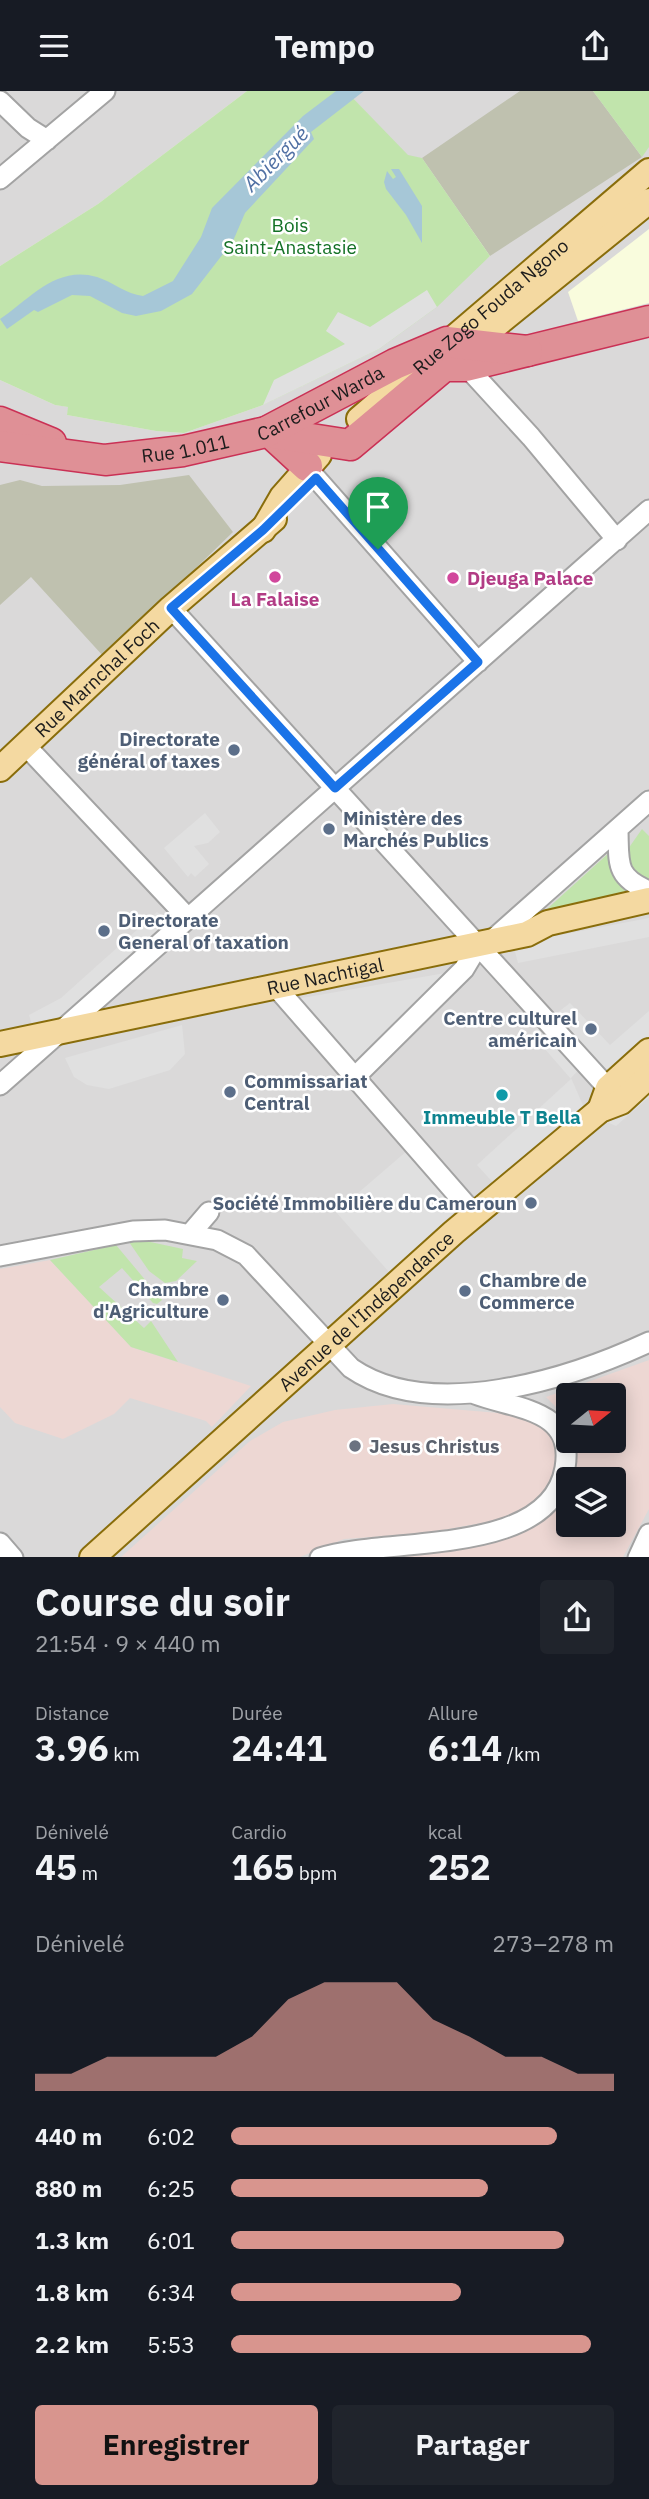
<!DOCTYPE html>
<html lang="fr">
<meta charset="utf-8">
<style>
body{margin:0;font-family:"IBM Plex Sans",sans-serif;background:#20242c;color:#f1f3f6;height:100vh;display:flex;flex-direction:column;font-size:26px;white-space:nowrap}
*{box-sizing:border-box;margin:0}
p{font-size:23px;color:#9ea1a6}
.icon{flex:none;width:38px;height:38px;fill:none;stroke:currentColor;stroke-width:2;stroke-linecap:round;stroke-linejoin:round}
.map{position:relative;height:1466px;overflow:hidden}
.panel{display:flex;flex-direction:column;background:#171b24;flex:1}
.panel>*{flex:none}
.needle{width:46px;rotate:72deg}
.fabs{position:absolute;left:556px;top:1292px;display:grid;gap:14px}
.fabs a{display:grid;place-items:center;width:70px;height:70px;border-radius:7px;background:#171b24;box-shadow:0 4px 18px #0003;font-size:35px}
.pin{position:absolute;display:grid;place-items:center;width:60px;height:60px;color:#fff;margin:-72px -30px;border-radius:50% 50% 50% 0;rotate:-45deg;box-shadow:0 0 7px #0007}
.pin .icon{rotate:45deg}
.round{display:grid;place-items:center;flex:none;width:74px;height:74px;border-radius:7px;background:#20242c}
.overview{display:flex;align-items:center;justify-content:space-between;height:119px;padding:0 35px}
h1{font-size:38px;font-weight:700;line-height:52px}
.figures{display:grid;grid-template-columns:repeat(3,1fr);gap:10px;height:119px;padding:7px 35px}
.figures div{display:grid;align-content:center}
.figures b{font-size:35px;font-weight:700}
.figures small{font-size:19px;font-weight:400}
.figures p{font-size:19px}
.chart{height:196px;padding:14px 35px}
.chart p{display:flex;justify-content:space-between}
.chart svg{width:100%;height:126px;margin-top:7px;fill:#d8958e;opacity:.7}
.primary-button{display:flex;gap:14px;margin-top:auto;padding:14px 35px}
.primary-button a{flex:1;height:80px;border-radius:7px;background:#d8958e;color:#111;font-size:28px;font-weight:700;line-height:80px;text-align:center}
.primary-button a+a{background:#20242c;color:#f1f3f6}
ul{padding:0 35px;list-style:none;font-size:23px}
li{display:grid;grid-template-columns:112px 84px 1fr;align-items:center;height:52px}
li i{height:18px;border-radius:9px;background:#d8958e}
header{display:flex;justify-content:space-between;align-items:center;height:91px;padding:0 35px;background:#171b24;font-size:32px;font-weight:700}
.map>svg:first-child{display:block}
.residential{fill:#dad9d9;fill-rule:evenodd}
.commercial{fill:#edd7d3}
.education{fill:#f9fcdd}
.construction{fill:#bfc1af}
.grass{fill:#c1e4ac}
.parking{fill:#e0e0e0;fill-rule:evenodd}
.water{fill:#a6c7d7}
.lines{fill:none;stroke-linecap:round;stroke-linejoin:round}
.minor-casing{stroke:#a3a3a3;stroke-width:23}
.major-casing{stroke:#896d0b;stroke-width:28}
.highway-casing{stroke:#ca3155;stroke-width:33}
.minor{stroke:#fff;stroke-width:19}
.major{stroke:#f4d9a1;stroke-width:24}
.highway{stroke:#df9096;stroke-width:30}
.route-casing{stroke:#fff;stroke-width:14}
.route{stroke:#1a73e8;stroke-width:9}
.hotel-dot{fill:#d1479c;stroke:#fff;stroke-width:2.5}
.service-dot{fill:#5c6f8a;stroke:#fff;stroke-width:2.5}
.culture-dot{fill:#0f9aa8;stroke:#fff;stroke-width:2.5}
.worship-dot{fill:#6b7280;stroke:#fff;stroke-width:2.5}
.labels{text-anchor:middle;stroke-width:5;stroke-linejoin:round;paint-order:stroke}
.park-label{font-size:19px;fill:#147126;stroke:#fff}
.street-label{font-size:19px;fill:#1c1c1c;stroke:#fff}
.hotel-label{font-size:19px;font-weight:bold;fill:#b23c85;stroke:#fff;text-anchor:start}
.service-label{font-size:19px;font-weight:bold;fill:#4e5e75;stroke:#fff;text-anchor:end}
.culture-label{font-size:19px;font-weight:bold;fill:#0d838f;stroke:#fff}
.worship-label{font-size:19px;font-weight:bold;fill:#5b616d;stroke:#fff;text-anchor:start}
.water-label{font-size:21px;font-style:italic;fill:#5171a4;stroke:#fff}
</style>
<header><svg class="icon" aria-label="menu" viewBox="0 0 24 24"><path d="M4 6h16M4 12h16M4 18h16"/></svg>Tempo<svg class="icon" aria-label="share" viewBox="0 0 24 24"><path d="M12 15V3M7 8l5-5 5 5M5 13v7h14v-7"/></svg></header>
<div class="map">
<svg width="649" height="1467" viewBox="0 0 649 1467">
<rect width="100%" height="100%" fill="#edebe3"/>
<path class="residential" d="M0,0h247l-149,113 -98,62z
M346,0h303v1466h-649v-1177l55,25 14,2 -2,8 89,16 28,2 79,-28 116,-56 111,-93 -26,-38zM569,1304h45v45h-45zM569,1388h45v45h-45z"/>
<path class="commercial" d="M50,1169l81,87 120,39 -39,41 -6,-6 -76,-23 -16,16 -51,25 -48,-16 -15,-16v-138z
M649,1269v149l-26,48 -271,1 181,-33 21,-17 15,-19v-5v40h45v-45h-43l5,-15 -1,-24h39v-45h-45v25l-23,-23z
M393,1313l129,11 35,19v45l-31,36 -100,18 -82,6 -44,18 -180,1 130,-117 33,-19 52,-12z"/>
<path class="education" d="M649,138v74l-71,18 -10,-29z"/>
<path class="construction" d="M520,0h73l49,66 -152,99 -68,-98z
M189,384l44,57 -129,125 -73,-80 -31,28v-120l20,-5 22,6 78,-1z"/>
<path class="grass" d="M247,0h99l62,64 14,3 68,98 -53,51 -58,42 -116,56 -79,28 -28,-2 -89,-16 1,-8 -13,-2 -55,-25v-114l98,-62z
M593,0h56v56l-7,10z
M642,738l7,7v45l-21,-11v-21z
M611,760c0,22 5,33 25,41l-89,17z
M141,1149l42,9 -1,9 15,3 -21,20 -11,2 -16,-12 -20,-29z
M116,1154l46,55 -5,4 -4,-1 -31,-35 -23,19 45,41 7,-7 27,41 -47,-15 -81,-87z"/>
<path class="parking" d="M427,199l10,17 -58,42 -116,56 11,-25 71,-36 -19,-13 12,-19 32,15z
M205,722l15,19 -12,11 -14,3 15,18 -14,13 -4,-4 -3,4 -24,-29z
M157,821l15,11 -121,106 -19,-4 -3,-10 32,-17z
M649,827v19l-131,26 -5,-19z
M451,881l-96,97 -59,-70z
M570,912l40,42 39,-34v86l-33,29 -30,-13 -88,75 -21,-23 94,-86 -40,-46zM584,973l21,26 -19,22 -15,-34z
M182,934l3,29 -15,16 -61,19 -22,-4 -13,-8 -9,-19z
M408,1059l51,58 -70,64 -53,-60z"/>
<path class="water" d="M336,0h28l-53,41 3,7 -69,74 -12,28 -41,53 -31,17 -25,5 -14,-3 -32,-17 -18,-1 -34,17 -4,-2 -27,19 -7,-10c30,-20 56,-54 97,-42 16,5 29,17 46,19l30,-15 28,-44 11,-29 91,-92z
M391,78h8l23,37v37l-16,-28 -20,-26 -2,-7 3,-11 6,8 3,-2z"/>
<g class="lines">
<g class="minor-casing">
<path id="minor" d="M0,10l28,27 19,12
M0,88l105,-88
M466,275l65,71 86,103
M316,387l162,184
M171,517l445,489
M26,655l161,171
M618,740c1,32 -3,46 31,60
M491,850l158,-140
M276,896l199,228
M355,986l109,-108 15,-25
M0,994l649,-575
M191,1142l18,-21
M0,1165l133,-25 32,-1 52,10 29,15 105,113c80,55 218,11 298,-26
M0,1452l13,15
M320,1467c67,-22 230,0 245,-90 10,-59 -47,-58 -90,-74
M638,1467l11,-24"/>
</g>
<g class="major-casing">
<g id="major">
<path d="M464,260l185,-150"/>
<path id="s1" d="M359,328l290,-248"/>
<path d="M263,439l19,-33 37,-42"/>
<path id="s2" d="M0,678l171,-161 103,-89"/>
<path id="s3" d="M0,953l527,-110 21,-11 101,-23"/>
<path d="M600,1019l8,-22 41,-37"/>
<path id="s4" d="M92,1467l362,-326 146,-122 21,-8 28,-26"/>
</g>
</g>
<g class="highway-casing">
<g id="highway">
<path d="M0,331l51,21"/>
<path d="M269,340l38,35"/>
<path d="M266,341l84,13 94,-79h22l183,-45"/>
<path id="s5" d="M0,355l105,14 78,-9 83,-19 129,-68 52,-22 80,9"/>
</g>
</g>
<use href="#minor" class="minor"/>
<use href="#major" class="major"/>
<use href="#highway" class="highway"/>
</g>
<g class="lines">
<g class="route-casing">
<path id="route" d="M316,387l162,184 -143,126 -164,-180 92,-78z"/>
</g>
<use href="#route" class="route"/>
</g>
<g class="hotel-dot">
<circle cx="275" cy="486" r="7"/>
<circle cx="453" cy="487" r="7"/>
</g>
<g class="service-dot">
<circle cx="234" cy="659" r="7"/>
<circle cx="329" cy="738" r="7"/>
<circle cx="104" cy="840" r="7"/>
<circle cx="591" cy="938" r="7"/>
<circle cx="230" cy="1001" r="7"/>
<circle cx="531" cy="1112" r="7"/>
<circle cx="465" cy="1200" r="7"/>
<circle cx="223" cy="1209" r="7"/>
</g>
<circle class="culture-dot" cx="502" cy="1004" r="7"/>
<circle class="worship-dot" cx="355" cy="1355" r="7"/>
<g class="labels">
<g class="park-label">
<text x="290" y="141">Bois<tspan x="290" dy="22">Saint-Anastasie</tspan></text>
</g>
<g class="street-label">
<text dy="7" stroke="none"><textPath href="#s1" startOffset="173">Rue Zogo Fouda Ngono</textPath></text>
<text dy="7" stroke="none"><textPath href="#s5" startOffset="331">Carrefour Warda</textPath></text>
<text dy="7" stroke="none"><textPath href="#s5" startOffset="187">Rue 1.011</textPath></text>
<text dy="7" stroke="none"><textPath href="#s2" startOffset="133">Rue Marnchal Foch</textPath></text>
<text dy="7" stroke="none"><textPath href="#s3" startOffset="332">Rue Nachtigal</textPath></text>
<text dy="7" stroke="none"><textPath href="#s4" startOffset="369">Avenue de l'Indépendance</textPath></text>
</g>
<g class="hotel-label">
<text x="467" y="494">Djeuga Palace</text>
<text x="275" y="515" text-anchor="middle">La Falaise</text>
</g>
<g class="service-label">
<text x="220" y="655">Directorate<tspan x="220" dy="22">général of taxes</tspan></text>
<text x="343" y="734" text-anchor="start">Ministère des<tspan x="343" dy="22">Marchés Publics</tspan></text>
<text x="118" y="836" text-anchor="start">Directorate<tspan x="118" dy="22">General of taxation</tspan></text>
<text x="577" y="934">Centre culturel<tspan x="577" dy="22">américain</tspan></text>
<text x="244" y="997" text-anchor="start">Commissariat<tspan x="244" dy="22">Central</tspan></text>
<text x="517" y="1119">Société Immobilière du Cameroun</text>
<text x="479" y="1196" text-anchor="start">Chambre de<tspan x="479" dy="22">Commerce</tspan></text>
<text x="209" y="1205">Chambre<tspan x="209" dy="22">d'Agriculture</tspan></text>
</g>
<g class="culture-label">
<text x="502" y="1033">Immeuble T Bella</text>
</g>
<g class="worship-label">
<text x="369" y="1362">Jesus Christus</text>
</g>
<g class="water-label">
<text transform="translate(276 68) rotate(-45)" y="7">Abiergué</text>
</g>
</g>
</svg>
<div class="fabs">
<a><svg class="needle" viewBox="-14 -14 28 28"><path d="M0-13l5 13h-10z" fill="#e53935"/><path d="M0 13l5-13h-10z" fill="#9ea1a6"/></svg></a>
<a><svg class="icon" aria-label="layers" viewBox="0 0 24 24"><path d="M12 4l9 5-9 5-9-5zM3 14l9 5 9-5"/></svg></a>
</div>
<div class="pin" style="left:378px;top:458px;background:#1e9e55"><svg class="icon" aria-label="arrive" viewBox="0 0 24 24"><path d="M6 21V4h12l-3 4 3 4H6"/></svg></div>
</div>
<section class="panel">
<div class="overview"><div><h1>Course du soir</h1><p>21:54 · 9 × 440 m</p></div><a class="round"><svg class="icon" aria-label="share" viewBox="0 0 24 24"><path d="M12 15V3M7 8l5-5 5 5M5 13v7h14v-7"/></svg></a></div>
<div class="figures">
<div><p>Distance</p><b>3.96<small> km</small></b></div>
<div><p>Durée</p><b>24:41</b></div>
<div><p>Allure</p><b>6:14<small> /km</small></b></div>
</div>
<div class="figures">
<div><p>Dénivelé</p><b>45<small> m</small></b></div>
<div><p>Cardio</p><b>165<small> bpm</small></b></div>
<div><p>kcal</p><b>252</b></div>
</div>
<div class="chart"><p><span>Dénivelé</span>273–278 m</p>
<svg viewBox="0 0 160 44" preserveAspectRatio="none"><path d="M0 44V38L10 38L20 32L30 32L40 32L50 32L60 25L70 12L80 6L90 6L100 6L110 19L120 25L130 32L140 32L150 38L160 38V44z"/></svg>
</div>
<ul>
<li><b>440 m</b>6:02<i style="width:85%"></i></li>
<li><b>880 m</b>6:25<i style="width:67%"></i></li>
<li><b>1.3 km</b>6:01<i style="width:87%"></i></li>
<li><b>1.8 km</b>6:34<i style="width:60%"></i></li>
<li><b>2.2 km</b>5:53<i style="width:94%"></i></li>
</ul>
<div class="primary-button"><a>Enregistrer</a><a>Partager</a></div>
</section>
